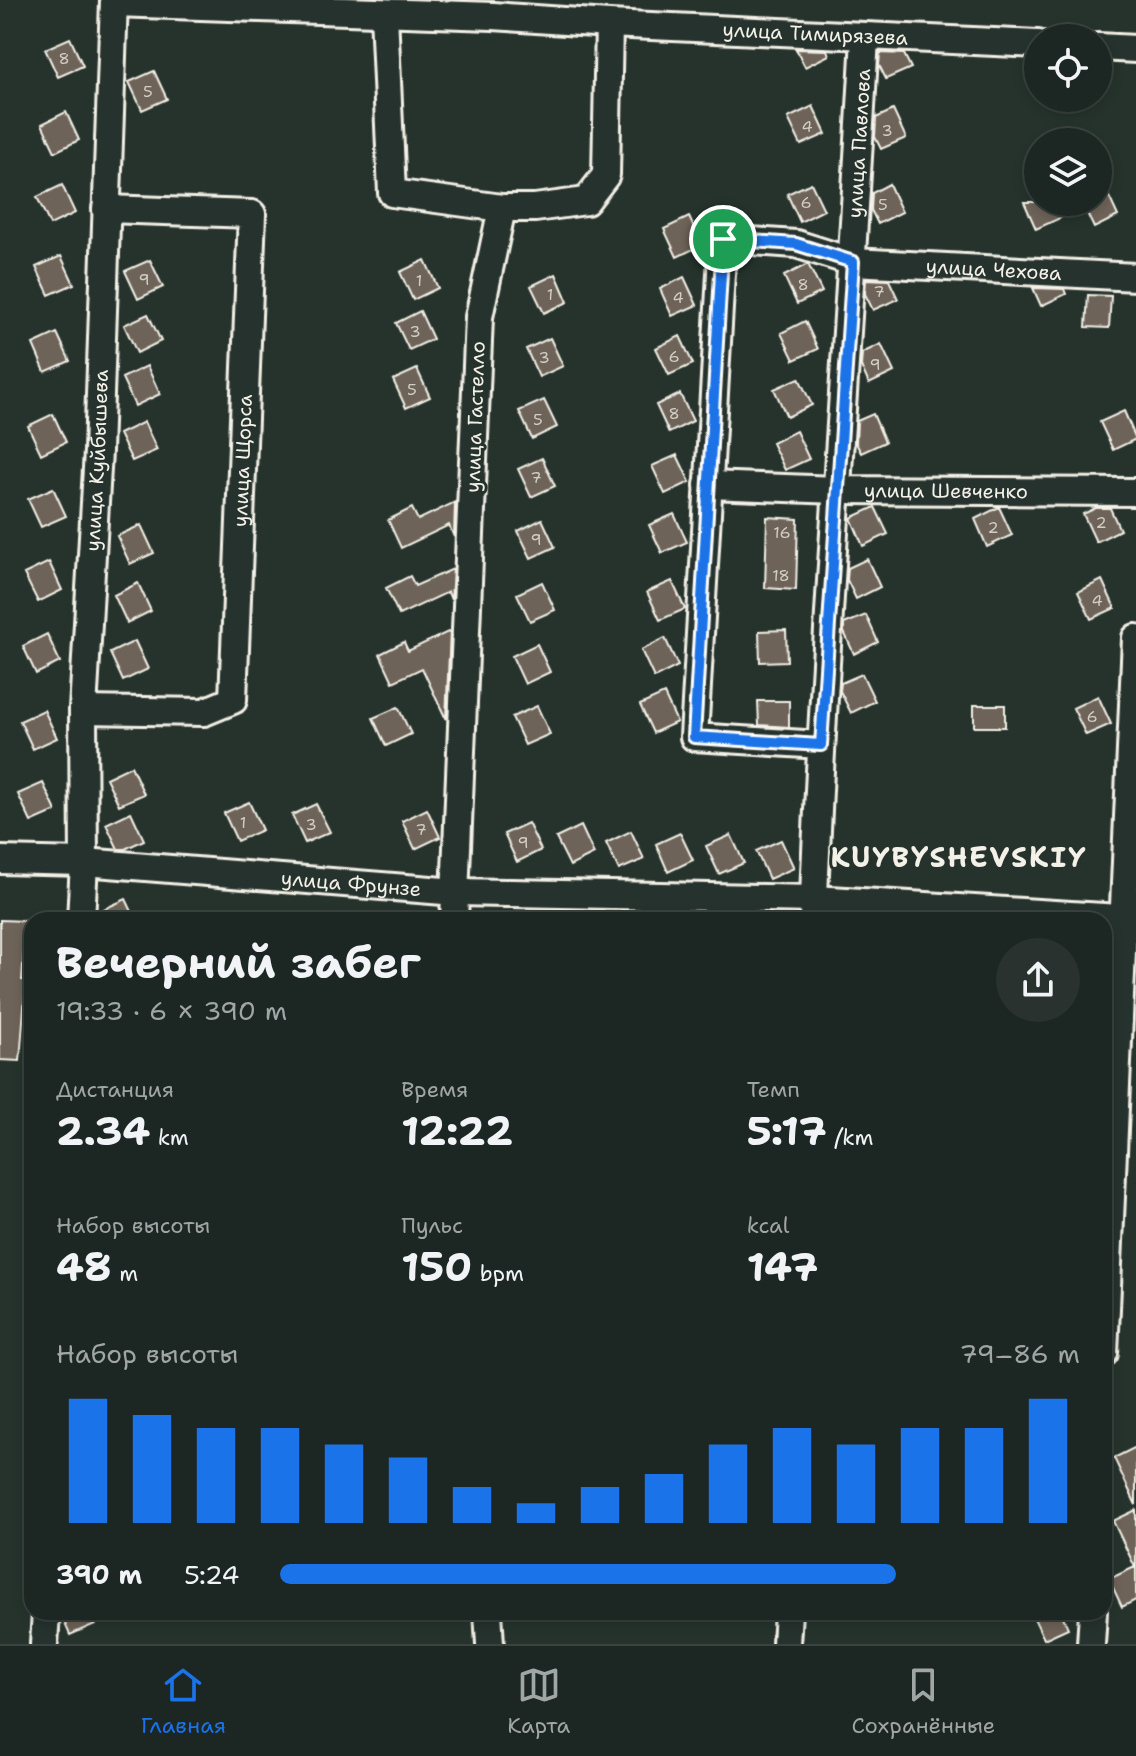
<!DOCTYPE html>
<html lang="ru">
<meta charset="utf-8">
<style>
body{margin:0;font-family:"Shantell Sans",sans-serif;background:#29322f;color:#f1f3f6;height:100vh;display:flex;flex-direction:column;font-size:30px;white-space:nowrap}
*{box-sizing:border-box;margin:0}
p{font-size:26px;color:#a0a5a5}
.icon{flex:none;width:44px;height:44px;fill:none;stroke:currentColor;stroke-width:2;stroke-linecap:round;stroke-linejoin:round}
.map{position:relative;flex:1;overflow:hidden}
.details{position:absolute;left:24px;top:912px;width:1088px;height:708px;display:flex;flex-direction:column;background:#1c2622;border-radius:24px;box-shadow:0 4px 12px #0003,0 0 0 2px #3a4340}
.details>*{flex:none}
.buttons{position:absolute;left:1024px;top:24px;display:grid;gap:16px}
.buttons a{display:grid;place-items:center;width:88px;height:88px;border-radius:50%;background:#1c2622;box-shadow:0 4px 12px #0003,0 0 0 2px #3a4340;font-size:40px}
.pin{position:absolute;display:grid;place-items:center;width:68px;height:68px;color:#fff;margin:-34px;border:4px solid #fff;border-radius:50%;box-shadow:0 2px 8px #0007}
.round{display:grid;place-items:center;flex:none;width:84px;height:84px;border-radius:42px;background:#29322f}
.summary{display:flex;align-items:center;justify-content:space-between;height:136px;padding:0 32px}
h1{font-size:44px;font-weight:700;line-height:60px}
.stats{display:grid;grid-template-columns:repeat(3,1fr);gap:12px;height:136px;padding:8px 32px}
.stats div{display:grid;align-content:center}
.stats b{font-size:40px;font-weight:700}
.stats small{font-size:22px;font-weight:400}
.stats p{font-size:22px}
.chart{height:224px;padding:16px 32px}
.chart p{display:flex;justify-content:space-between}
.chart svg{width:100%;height:144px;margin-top:8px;stroke:#1a73e8;stroke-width:6}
ul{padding:0 32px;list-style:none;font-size:26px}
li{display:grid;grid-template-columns:128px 96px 1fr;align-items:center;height:60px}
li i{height:20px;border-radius:10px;background:#1a73e8}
.dock{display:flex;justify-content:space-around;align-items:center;height:112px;border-top:2px solid #3a4340;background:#1c2622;font-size:22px;color:#a0a5a5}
.dock a{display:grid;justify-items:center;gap:4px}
.dock .active{color:#1a73e8}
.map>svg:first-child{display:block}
.building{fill:#6e6359;stroke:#f4f1e8;stroke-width:2}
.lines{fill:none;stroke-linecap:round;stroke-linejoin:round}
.street-casing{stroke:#f4f1e8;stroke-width:32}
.street{stroke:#26332d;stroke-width:26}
.route-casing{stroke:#fff;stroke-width:16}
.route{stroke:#1a73e8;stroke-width:10}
.labels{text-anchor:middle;stroke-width:6;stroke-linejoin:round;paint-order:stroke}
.number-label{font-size:16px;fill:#d2cec4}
.street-label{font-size:20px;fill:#f4f1e8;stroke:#26332d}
.district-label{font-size:28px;font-weight:bold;letter-spacing:2px;fill:#f4f1e8;stroke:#26332d}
</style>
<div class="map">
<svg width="1136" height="1644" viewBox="0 0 1136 1644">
<rect width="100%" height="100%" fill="#26332d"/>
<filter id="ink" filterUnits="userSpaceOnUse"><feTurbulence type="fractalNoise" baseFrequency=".0125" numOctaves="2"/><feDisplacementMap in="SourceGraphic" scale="16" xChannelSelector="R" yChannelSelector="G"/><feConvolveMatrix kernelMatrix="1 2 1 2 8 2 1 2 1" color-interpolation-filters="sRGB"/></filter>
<g filter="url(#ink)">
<path class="building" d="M70,38l13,28 -25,11 -13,-28z
M796,49l31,1 2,5 -24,12z
M880,53l24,1 7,14 -25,11 -7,-14z
M154,71l13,28 -25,11 -13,-28z
M813,106l13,28 -25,11 -13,-27z
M893,110l13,28 -25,11 -6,-12 1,-19z
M66,112l13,28 -24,12 -13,-28z
M1098,173l20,43 -24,12 -10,-21 -48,22 -12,-27h74z
M811,183l13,27 -24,12 -13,-28z
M889,184l13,28 -24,12 -7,-14 1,-17z
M62,185l13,28 -25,12 -13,-28z
M689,217l13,28 -25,12 -13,-28z
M61,256l13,28 -25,11 -13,-28z
M150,260l13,27 -25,12 -13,-28z
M425,260l13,28 -25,12 -13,-28z
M808,264l14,28 -25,12 -13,-28z
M556,274l12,28 -24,11 -13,-27z
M684,277l13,28 -25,11 -12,-27z
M866,279l23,1 9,19 -25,11 -8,-16z
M1033,288l31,1 2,5 -25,12z
M1088,295l23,1 -2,32 -23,-1z
M420,311l13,28 -24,11 -13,-27z
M148,314l13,27 -24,12 -13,-28z
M805,321l13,28 -24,11 -13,-27z
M57,333l13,28 -25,11 -12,-28z
M680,336l13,28 -24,11 -13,-27z
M550,338l13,28 -24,11 -13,-28z
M881,344l13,28 -25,12 -8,-18 1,-13z
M147,366l13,28 -25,12 -13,-28z
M417,369l13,28 -24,11 -13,-28z
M799,378l13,27 -25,12 -13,-28z
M680,394l13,27 -24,12 -13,-28z
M544,400l13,27 -25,12 -13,-28z
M1124,411l12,28 -23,11 -13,-28z
M53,414l13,28 -25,12 -13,-28z
M873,414l12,28 -24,11 -5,-10 1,-22z
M144,422l13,28 -25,11 -13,-27z
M796,431l13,28 -24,11 -13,-27z
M677,455l13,27 -25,12 -13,-28z
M542,458l13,28 -24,11 -13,-28z
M53,488l13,28 -25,11 -13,-28z
M455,502l-1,35 -5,-12 -48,23 -13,-28 24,-12 6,12z
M875,507l13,27 -25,12 -12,-28z
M999,507l13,28 -25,12 -12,-28z
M1096,508h14l10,22 -24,12 -13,-28z
M674,514l13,28 -25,11 -13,-28z
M767,517l31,2 -2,71 -31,-2z
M542,519l13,28 -24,11 -13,-27z
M141,525l13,28 -24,11 -13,-28z
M867,559l13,28 -24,12 -9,-19 1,-12z
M49,562l13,28 -24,12 -14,-28z
M453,569l-2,31 -3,-8 -49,23 -13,-27 24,-12 5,10z
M1102,580l13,28 -24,11 -13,-27z
M672,581l13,28 -25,11 -13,-28z
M542,582l13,28 -25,11 -13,-27z
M138,583l13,28 -24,12 -13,-28z
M866,615l12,27 -24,12 -10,-22v-8z
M786,630l1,31 -27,1 -1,-31z
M450,631l-4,88 -24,-51 -29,14 -13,-28 24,-12 4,9z
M47,634l13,28 -24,12 -13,-28z
M665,638l13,28 -24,12 -13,-28z
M135,641l13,28 -25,12 -13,-28z
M537,644l13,28 -25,12 -13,-28z
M862,674l13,27 -24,12 -11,-22 1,-8z
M664,694l13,28 -24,11 -13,-28z
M1098,696l13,28 -25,11 -13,-27z
M758,701h31v26l-30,-2z
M974,705h31v22h-31z
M537,706l13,28 -25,11 -13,-28z
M398,707l13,27 -25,12 -13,-28z
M44,710l13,28 -24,11 -13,-28z
M131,766l13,28 -25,11 -13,-27z
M43,783l13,28 -25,11 -13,-28z
M249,802l13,28 -25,11 -13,-28z
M316,804l14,28 -25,11 -13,-28z
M427,809l13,28 -25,12 -13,-28z
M131,812l13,28 -19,9h-7l-12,-25z
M528,823l13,27 -24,12 -13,-28z
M581,826l13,28 -24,12 -14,-28z
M631,831l13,28 -25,11 -13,-27z
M680,833l13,27 -25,12 -12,-28z
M731,835l13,28 -25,11 -13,-28z
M781,840l13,28 -25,11 -13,-28z
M126,899l10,21h-39v-8z
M0,920l26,1 -4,59h4l-6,81 -20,-1z
M1136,1447v58l-22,-47z
M1136,1510v90l-14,7 -13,-28 26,-12 -22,-46z
M62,1612h27l6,12 -25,11 -8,-18z
M1031,1612h30l7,16 -24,11z"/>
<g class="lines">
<g class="street-casing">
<g id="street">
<path id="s1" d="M114,3l379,13 116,8 429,20"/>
<path d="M384,13l8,180 110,15 -23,109 -25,603"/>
<path d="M1098,47l38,2"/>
<path d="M502,208h33l51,-7 20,-26 3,-151"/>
<path id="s2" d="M708,485l129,5 299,2"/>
<path id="s3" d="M83,710l121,2 29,-12 19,-486 -146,-5"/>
<path id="s4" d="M821,745l-127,-8 29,-498 73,5 57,18 283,15"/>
<path id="s5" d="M0,860l84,2 372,30 358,7 322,20"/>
<path id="s6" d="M81,920l3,-58 -1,-152 15,-259 16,-451"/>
<path id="s7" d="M813,920c12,-295 36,-589 52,-883"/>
<path d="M1104,1353l32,-715"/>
<path d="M488,1612l2,32"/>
<path d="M44,1644l2,-32"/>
<path d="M786,1644l2,-32"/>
<path d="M1091,1644l2,-32"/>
</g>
</g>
<use href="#street" class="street"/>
</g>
</g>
<g class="lines" filter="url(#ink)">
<g class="route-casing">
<path id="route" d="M723,239l73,5 57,18 -32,483 -127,-8z"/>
</g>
<use href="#route" class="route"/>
</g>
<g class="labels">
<g class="number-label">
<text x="64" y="64">8</text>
<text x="148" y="97">5</text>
<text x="807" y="132">4</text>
<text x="887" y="136">3</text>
<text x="806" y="208">6</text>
<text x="883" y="210">5</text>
<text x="144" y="285">9</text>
<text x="419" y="286">1</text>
<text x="803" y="290">8</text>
<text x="879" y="297">7</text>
<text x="550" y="300">1</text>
<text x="678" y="303">4</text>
<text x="415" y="337">3</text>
<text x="674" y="362">6</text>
<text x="544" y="363">3</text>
<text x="875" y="370">9</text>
<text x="412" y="395">5</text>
<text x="674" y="419">8</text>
<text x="538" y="425">5</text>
<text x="536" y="483">7</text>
<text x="1101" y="528">2</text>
<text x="993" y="533">2</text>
<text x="782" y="538">16</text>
<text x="536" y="545">9</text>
<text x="781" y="581">18</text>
<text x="1097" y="606">4</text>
<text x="1092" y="722">6</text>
<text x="243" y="828">1</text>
<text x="311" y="830">3</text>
<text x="421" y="835">7</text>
<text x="523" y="848">9</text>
</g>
<g class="street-label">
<text dy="7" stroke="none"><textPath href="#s1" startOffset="702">улица Тимирязева</textPath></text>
<text dy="7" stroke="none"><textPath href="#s7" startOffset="778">улица Павлова</textPath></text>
<text dy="7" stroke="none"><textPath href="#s4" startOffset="900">улица Чехова</textPath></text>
<text transform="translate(475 417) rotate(-88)" y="7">улица Гастелло</text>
<text dy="7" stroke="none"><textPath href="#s6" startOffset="460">улица Куйбышева</textPath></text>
<text dy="7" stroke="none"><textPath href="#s3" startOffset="392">улица Щорса</textPath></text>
<text dy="7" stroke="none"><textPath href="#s2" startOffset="238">улица Шевченко</textPath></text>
<text dy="7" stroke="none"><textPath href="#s5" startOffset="352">улица Фрунзе</textPath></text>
</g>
<g class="district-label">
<text x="959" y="867">KUYBYSHEVSKIY</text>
</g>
</g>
</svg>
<div class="buttons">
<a><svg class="icon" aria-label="locate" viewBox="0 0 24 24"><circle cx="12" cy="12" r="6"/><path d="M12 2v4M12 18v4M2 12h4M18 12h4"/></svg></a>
<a><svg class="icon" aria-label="layers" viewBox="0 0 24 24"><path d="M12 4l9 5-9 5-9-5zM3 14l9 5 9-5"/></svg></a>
</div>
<div class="pin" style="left:723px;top:239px;background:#1e9e55"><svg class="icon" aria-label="arrive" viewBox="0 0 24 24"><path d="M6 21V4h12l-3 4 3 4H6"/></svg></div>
<section class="details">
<div class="summary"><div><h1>Вечерний забег</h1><p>19:33 · 6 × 390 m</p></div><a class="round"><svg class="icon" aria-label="share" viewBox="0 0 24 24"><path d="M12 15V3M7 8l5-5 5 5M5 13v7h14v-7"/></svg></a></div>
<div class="stats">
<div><p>Дистанция</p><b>2.34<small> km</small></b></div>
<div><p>Время</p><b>12:22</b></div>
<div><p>Темп</p><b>5:17<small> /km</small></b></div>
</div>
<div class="stats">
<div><p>Набор высоты</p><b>48<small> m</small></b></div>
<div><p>Пульс</p><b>150<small> bpm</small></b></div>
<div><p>kcal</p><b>147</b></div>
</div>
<div class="chart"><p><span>Набор высоты</span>79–86 m</p>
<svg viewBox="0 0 160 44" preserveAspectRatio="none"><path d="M5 44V6M15 44V11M25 44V15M35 44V15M45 44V20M55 44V24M65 44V33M75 44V38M85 44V33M95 44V29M105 44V20M115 44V15M125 44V20M135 44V15M145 44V15M155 44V6"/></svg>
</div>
<ul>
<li><b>390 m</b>5:24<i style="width:77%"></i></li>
</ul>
</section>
</div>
<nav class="dock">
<a class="active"><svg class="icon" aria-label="home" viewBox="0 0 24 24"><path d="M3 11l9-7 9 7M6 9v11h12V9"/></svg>Главная</a>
<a><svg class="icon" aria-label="map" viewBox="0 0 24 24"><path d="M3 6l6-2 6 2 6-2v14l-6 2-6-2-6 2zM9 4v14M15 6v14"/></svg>Карта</a>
<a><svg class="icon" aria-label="saved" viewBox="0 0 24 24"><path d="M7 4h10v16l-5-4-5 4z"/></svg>Сохранённые</a>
</nav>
